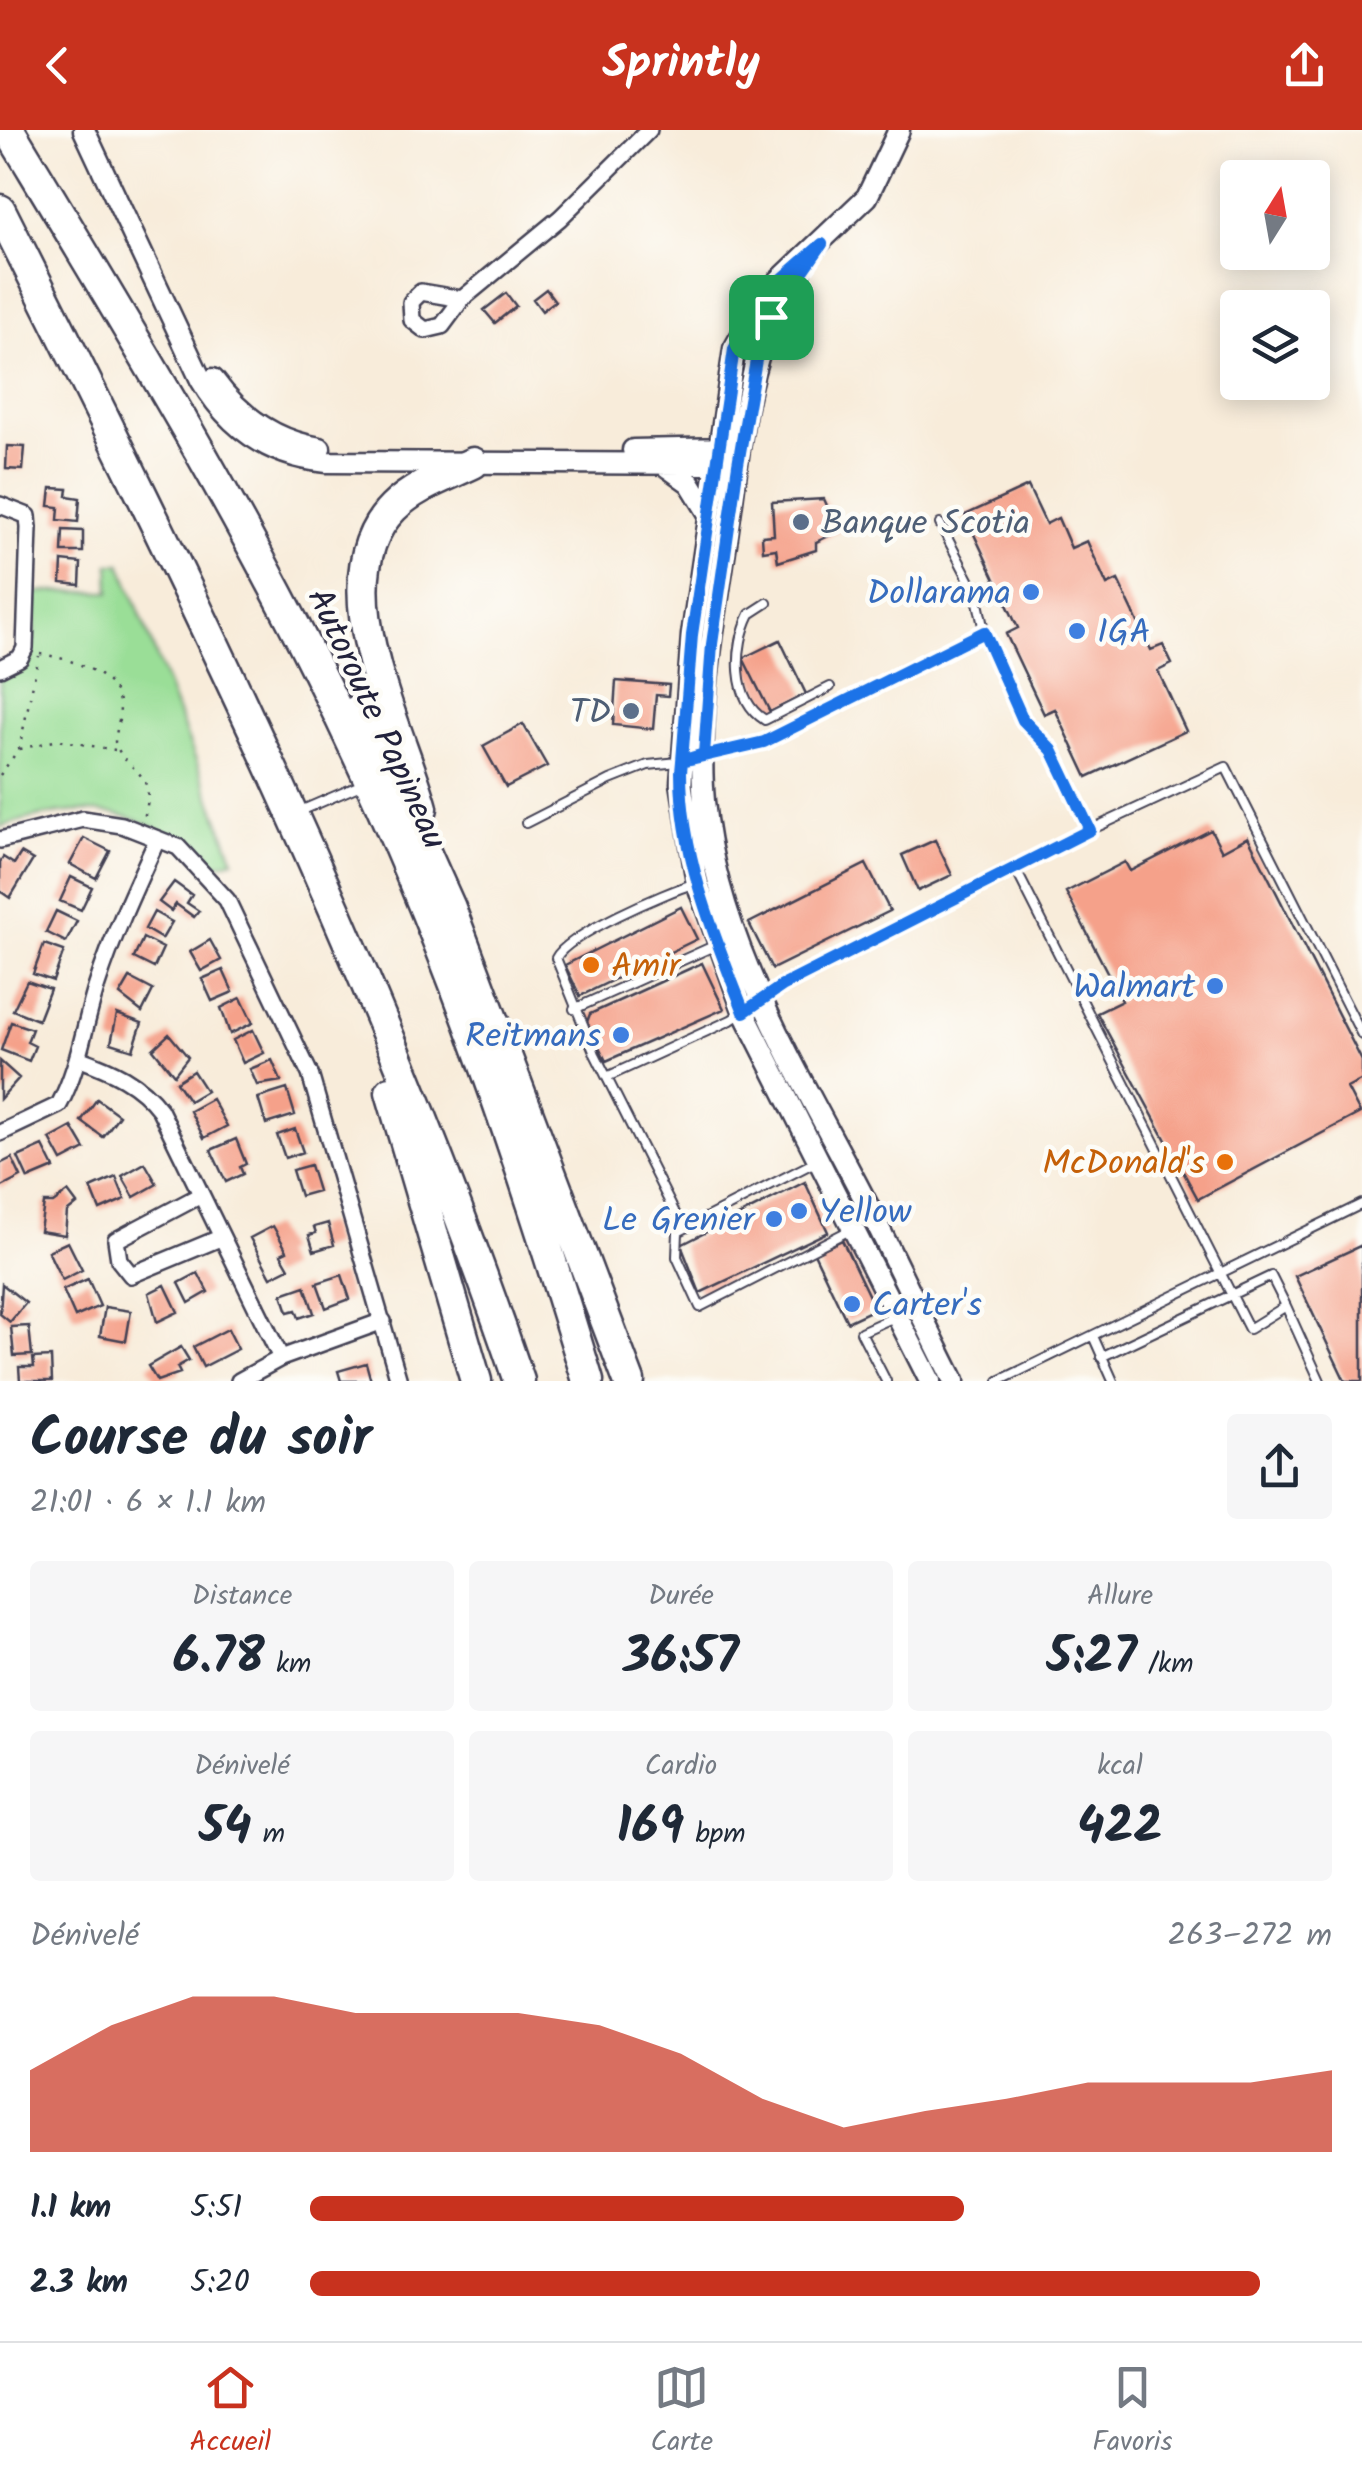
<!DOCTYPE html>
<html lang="fr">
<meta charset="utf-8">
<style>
body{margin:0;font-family:Kalam,sans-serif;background:#f6f6f7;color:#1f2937;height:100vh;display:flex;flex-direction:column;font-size:38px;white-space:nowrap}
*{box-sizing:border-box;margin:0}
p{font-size:32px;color:#747a83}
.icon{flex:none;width:55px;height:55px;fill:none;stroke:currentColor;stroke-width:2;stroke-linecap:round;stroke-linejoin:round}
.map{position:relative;height:1251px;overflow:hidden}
.sheet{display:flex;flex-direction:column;background:#fff;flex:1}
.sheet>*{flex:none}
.needle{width:65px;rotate:11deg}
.fabs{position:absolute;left:1220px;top:30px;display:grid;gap:20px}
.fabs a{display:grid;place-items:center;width:110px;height:110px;border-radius:10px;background:#fff;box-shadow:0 5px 25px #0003;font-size:50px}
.pin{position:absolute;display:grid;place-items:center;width:85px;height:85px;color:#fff;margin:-42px;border-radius:20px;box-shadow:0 5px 15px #0006}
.round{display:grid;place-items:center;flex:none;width:105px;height:105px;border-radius:10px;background:#f6f6f7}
.summary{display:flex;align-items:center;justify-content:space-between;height:170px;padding:0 30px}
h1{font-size:55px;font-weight:700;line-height:75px}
.metrics{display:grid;grid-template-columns:repeat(3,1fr);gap:15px;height:170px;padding:10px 30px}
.metrics div{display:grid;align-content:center;border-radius:10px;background:#f6f6f7;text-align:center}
.metrics b{font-size:50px;font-weight:700}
.metrics small{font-size:28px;font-weight:400}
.metrics p{font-size:28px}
.chart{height:280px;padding:20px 30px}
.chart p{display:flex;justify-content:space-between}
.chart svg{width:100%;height:180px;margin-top:10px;fill:#c8321e;opacity:.7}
ul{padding:0 30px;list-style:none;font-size:32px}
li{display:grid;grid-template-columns:160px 120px 1fr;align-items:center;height:75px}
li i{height:25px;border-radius:12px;background:#c8321e}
header{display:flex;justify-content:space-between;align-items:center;height:130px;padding:0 30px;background:#c8321e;color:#fff;font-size:45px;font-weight:700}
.dock{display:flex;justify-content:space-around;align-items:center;height:140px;border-top:2px solid #e0e1e3;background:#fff;font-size:28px;color:#747a83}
.dock a{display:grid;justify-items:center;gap:5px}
.dock .selected{color:#c8321e}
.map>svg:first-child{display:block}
.green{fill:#9ade97;stroke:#5e8069;stroke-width:2.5}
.building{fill:#f5a18a}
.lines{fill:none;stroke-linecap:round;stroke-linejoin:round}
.service-casing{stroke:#424053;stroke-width:12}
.minor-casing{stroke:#424053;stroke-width:20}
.tertiary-casing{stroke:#424053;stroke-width:25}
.motorway-casing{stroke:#424053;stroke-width:35}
.path{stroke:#424053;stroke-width:2.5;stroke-dasharray:2.5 8;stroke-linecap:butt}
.service{stroke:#fff;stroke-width:8}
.minor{stroke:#fff;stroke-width:15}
.tertiary{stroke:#fff;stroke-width:20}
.motorway{stroke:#fff;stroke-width:30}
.route-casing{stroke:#fff;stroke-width:20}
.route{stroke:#1a73e8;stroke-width:12}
.service-dot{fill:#5c6f8a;stroke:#fdfcf7;stroke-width:4}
.shop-dot{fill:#3f7fe0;stroke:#fdfcf7;stroke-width:4}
.food-dot{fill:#e8710a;stroke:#fdfcf7;stroke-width:4}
.labels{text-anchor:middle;stroke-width:9;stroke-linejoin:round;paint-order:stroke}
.service-label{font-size:35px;fill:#4e5e75;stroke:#fdfcf7;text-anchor:start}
.shop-label{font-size:35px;fill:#366cbe;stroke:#fdfcf7;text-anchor:end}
.street-label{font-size:35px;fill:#22223b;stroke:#fdfcf7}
.food-label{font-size:35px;fill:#c56008;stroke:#fdfcf7;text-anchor:start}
</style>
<header><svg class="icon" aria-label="back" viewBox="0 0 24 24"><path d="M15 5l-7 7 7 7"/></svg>Sprintly<svg class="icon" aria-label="share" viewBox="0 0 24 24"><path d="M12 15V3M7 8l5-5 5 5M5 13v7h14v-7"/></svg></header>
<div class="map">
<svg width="1362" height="1251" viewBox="0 0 1362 1251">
<rect width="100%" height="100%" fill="#fdfcf7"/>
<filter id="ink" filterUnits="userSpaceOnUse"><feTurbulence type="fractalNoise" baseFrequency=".01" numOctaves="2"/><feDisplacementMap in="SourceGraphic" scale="20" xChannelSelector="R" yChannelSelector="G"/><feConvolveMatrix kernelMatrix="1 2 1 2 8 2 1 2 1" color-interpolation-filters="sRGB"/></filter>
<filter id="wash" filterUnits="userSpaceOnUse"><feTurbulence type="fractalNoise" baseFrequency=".0048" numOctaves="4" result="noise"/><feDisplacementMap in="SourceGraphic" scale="40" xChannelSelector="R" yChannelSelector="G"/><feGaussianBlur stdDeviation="2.25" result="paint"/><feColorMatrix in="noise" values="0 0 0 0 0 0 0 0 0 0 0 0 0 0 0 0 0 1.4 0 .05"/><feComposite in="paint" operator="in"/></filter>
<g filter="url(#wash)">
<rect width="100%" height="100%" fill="#f8ecda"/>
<path class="green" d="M109,434h12l113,296 -22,6c-70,-60 -125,-67 -212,-39v-149c40,-11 34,-52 35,-86h75z"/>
<g id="blocks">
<path class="building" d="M546,159l9,12 -13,10 -9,-12z
M506,163l10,13 -21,17 -11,-13z
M7,316l18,1 -2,23 -17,-1z
M1028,356l18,38 12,-6 13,30 16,-7 20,44 11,-5 33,70 12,-5 9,19 -14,7 28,60 -99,46 -32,-68 -11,5 -38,-80 12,-6 -53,-113z
M51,358l17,1 -1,7 13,2 -2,24 -20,-2 1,-13 -10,-1z
M824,369l15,32 -23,11v8l-38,12 -2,-13 -13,2 -1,-15 12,-1 -2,-33z
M63,400l20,1v21h-21z
M62,431l19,2 -1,22 -19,-2z
M780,510l26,54 -36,18 -27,-54z
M616,551l53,4 -1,11 -12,-1 -3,34 -40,-4z
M523,594l24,42 -41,21 -23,-41z
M1211,700l11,21 26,-14 114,224v19l-15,8 13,25 -162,86 -101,-186 25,-12 -56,-109 59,-30 5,9z
M84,708l26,13 -14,27 -26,-14z
M935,710l17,35 -34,16 -16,-36z
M21,723l12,7 -23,38 -10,-7v-29l3,-5 11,7z
M866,734l24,47 -118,58 -23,-46z
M71,747l21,10 -11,23 -21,-9z
M174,752l18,13 -5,8 12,8 -5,6 -18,-13 -5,7 -12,-9z
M681,777l16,32 -117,57 -15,-31z
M56,781l21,10 -11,21 -20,-10z
M154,782l18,10 -10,17 -17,-10z
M143,808l20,10 -9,20 -20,-10z
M210,810l11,20 -20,11 -11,-19z
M44,814l20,7 -11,30 -20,-7z
M702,833l22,46 -118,52 -19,-39 3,-8z
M223,840l10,22 -21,9 -10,-22z
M130,848l23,12 -11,22 -22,-17z
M27,851l23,8 -12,31 -25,-10z
M241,868l12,25 -23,11 -9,-26z
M117,884l25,9 -9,27 -22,-7z
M11,892l21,7 -5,13 8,4 -6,15 -28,-11z
M253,900l11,23 -21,10 -10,-23z
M169,904l19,23 -14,18 -21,-26z
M272,930l9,21 -24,4 -7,-16z
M0,931l19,17 -19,21z
M193,941l13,20 -17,10 -13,-19z
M287,959l8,26 -29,9 -8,-26z
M97,969l22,16 -16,22 -22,-16z
M212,969l15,27 -23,12 -14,-27z
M72,997l13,22 -23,12 -12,-22z
M295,999l8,23 -18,6 -8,-23z
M236,1009l10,25 -6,3 3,7 -17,8 -15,-32z
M43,1016l11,22 -26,11 -10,-22z
M12,1028l9,19 -21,11v-24z
M145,1033l12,21 -23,13 -12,-21z
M310,1035l8,26 -18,5 -8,-26z
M116,1047l9,22 -25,11 -9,-22z
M805,1052l23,50 -128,61 -19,-48z
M68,1062l9,12 -10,8 -2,23 -25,-4 4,-28h9z
M328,1093l6,22 -20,6 -5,-16 7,-2 -2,-6z
M273,1096l14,25 -6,3 8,14 -18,9 -21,-39z
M842,1110l33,69 -28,13 -33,-69z
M68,1112l14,28 -20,10 -14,-29z
M1362,1115v136h-17l-50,-105z
M198,1143l10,19 -19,11 -10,-20z
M342,1145l8,24 -24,9 -9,-25z
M88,1149l12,27 -25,11 -12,-27z
M2,1154l24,19 -16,19 -10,-8z
M165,1155l13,27 -21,10 -8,-29z
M305,1156l9,27 -15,5 -3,-8 -8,2 -6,-18z
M105,1177l26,4 -5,30 -26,-5z
M29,1196l3,29 -18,1 -3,-29z
M228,1199l10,20 -35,18 -10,-20z
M181,1217l8,13 -12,7 3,6 -23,8 -9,-15z
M51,1227l1,24h-32l-1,-14h15l-1,-9z
M366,1233l5,18h-30l-3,-10z"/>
</g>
</g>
<g filter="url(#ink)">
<use href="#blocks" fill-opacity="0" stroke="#424053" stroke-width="2.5"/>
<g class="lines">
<g class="service-casing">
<path id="service" d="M940,394l36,69 11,52 36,74 29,30 38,81
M767,473l-17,11c-16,32 -18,86 15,106l65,-33
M707,624l57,-12 221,-109
M298,682l65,-28
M526,693l84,-43 38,-15 31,-3
M1015,738l234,461 37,-23 34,75
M574,879l142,-64
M609,946l122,-56 51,-34 308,-156 136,-63 136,268
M817,1031l-139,71 -1,25 23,50 150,-77
M682,1097l-87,-173 -39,-96c11,-23 110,-66 137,-74
M1093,1206l20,45
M1101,1227l170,-81 15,30
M886,1251l-25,-49 33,-15
M999,1251l363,-177"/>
</g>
<g class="minor-casing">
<path id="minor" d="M462,169l-41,-7 -10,10 1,18 13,10 17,-4 20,-27 98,-81 89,-88
M0,375l28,11 1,12 -4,120 -5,10 -20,10
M0,710l83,-21 39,6 56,22 49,53 83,174 89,307
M78,928c33,12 61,24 82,52l121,248
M0,1003l59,-28c20,-37 25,-80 38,-120 16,-50 38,-97 60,-145
M199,1066l-83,44 3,20 12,15 89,-37
M239,1251l42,-23 102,-37"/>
</g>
<g class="tertiary-casing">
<path id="tertiary" d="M84,0l117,250c28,48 69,77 126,82l404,2
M899,0l-32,67 -102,97 -31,55 -42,286 -11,148 16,100 47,130 186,368
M800,143c-53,69 -58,160 -70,243 -12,86 -34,200 -26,285 13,143 96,273 160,397 31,61 59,122 90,183
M213,249c26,36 62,62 107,69
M633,320l96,-2
M662,333l28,20 19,31"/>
</g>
<g class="motorway-casing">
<path id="motorway" d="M9,0c120,199 241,396 340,606 99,207 173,426 239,645
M0,80c192,382 381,765 519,1171
M355,582l25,40 70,156 179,473
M422,678c-22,-81 -101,-228 -29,-300 22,-22 53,-32 80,-45
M391,962l85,289"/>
</g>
<path class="path" d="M40,524c27,4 73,17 79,48 3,14 -3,27 -4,40 10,32 44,26 29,76
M20,619l38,-9 57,10
M0,645l19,-26 20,-93"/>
<use href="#service" class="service"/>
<use href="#minor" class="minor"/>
<use href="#tertiary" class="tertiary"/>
<use href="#motorway" class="motorway"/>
</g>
</g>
<g class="lines" filter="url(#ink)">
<g class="route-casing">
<path id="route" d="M771,187l-15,43 -18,104 -26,180 -8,110 -22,7 -1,11c0,85 33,163 63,240l38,-26 308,-156 -38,-80 -29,-30 -39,-88 -220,110 -82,19 10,-126 42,-286 31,-55 57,-50 -51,73"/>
</g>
<use href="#route" class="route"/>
</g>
<g class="service-dot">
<circle cx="801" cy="392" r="10"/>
<circle cx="631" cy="581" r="10"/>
</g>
<g class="shop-dot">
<circle cx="1031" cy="462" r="10"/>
<circle cx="1077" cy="501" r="10"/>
<circle cx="1215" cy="856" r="10"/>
<circle cx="621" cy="905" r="10"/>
<circle cx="799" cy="1081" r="10"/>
<circle cx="774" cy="1089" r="10"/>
<circle cx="852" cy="1174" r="10"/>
</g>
<g class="food-dot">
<circle cx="591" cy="835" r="10"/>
<circle cx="1225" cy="1032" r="10"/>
</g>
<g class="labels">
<g class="service-label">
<text x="821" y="404">Banque Scotia</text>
<text x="611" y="593" text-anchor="end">TD</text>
</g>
<g class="shop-label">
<text x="1011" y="474">Dollarama</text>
<text x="1097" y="513" text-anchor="start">IGA</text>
<text x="1195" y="868">Walmart</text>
<text x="601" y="917">Reitmans</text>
<text x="819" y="1093" text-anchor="start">Yellow</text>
<text x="754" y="1101">Le Grenier</text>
<text x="872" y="1186" text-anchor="start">Carter's</text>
</g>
<g class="street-label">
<text transform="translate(378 588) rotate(65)" y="12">Autoroute Papineau</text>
</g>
<g class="food-label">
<text x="611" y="847">Amir</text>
<text x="1205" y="1044" text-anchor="end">McDonald's</text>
</g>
</g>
</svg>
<div class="fabs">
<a><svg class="needle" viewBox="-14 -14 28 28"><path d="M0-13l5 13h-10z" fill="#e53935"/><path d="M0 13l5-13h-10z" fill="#747a83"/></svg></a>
<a><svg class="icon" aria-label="layers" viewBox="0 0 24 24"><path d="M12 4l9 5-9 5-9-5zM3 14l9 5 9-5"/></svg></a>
</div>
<div class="pin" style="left:771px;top:187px;background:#1e9e55"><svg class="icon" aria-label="arrive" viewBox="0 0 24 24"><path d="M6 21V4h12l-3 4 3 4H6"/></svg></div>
</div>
<section class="sheet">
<div class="summary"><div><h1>Course du soir</h1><p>21:01 · 6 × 1.1 km</p></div><a class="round"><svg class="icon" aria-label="share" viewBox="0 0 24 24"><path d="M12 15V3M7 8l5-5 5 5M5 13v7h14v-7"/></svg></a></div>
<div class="metrics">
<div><p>Distance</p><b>6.78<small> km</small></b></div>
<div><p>Durée</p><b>36:57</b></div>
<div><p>Allure</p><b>5:27<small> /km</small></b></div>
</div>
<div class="metrics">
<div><p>Dénivelé</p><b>54<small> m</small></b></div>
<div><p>Cardio</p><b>169<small> bpm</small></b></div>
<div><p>kcal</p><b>422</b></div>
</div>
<div class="chart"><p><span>Dénivelé</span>263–272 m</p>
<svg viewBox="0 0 160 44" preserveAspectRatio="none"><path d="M0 44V24L10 13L20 6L30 6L40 10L50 10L60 10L70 13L80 20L90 31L100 38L110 34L120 31L130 27L140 27L150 27L160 24V44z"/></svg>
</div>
<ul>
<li><b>1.1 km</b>5:51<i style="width:64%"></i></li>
<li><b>2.3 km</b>5:20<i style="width:93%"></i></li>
</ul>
</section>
<nav class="dock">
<a class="selected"><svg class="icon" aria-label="home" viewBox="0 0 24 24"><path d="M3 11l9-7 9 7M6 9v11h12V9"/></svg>Accueil</a>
<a><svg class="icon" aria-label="map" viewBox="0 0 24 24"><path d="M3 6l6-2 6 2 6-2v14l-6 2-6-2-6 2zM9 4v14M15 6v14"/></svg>Carte</a>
<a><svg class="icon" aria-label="saved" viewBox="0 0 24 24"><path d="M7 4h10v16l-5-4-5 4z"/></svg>Favoris</a>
</nav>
